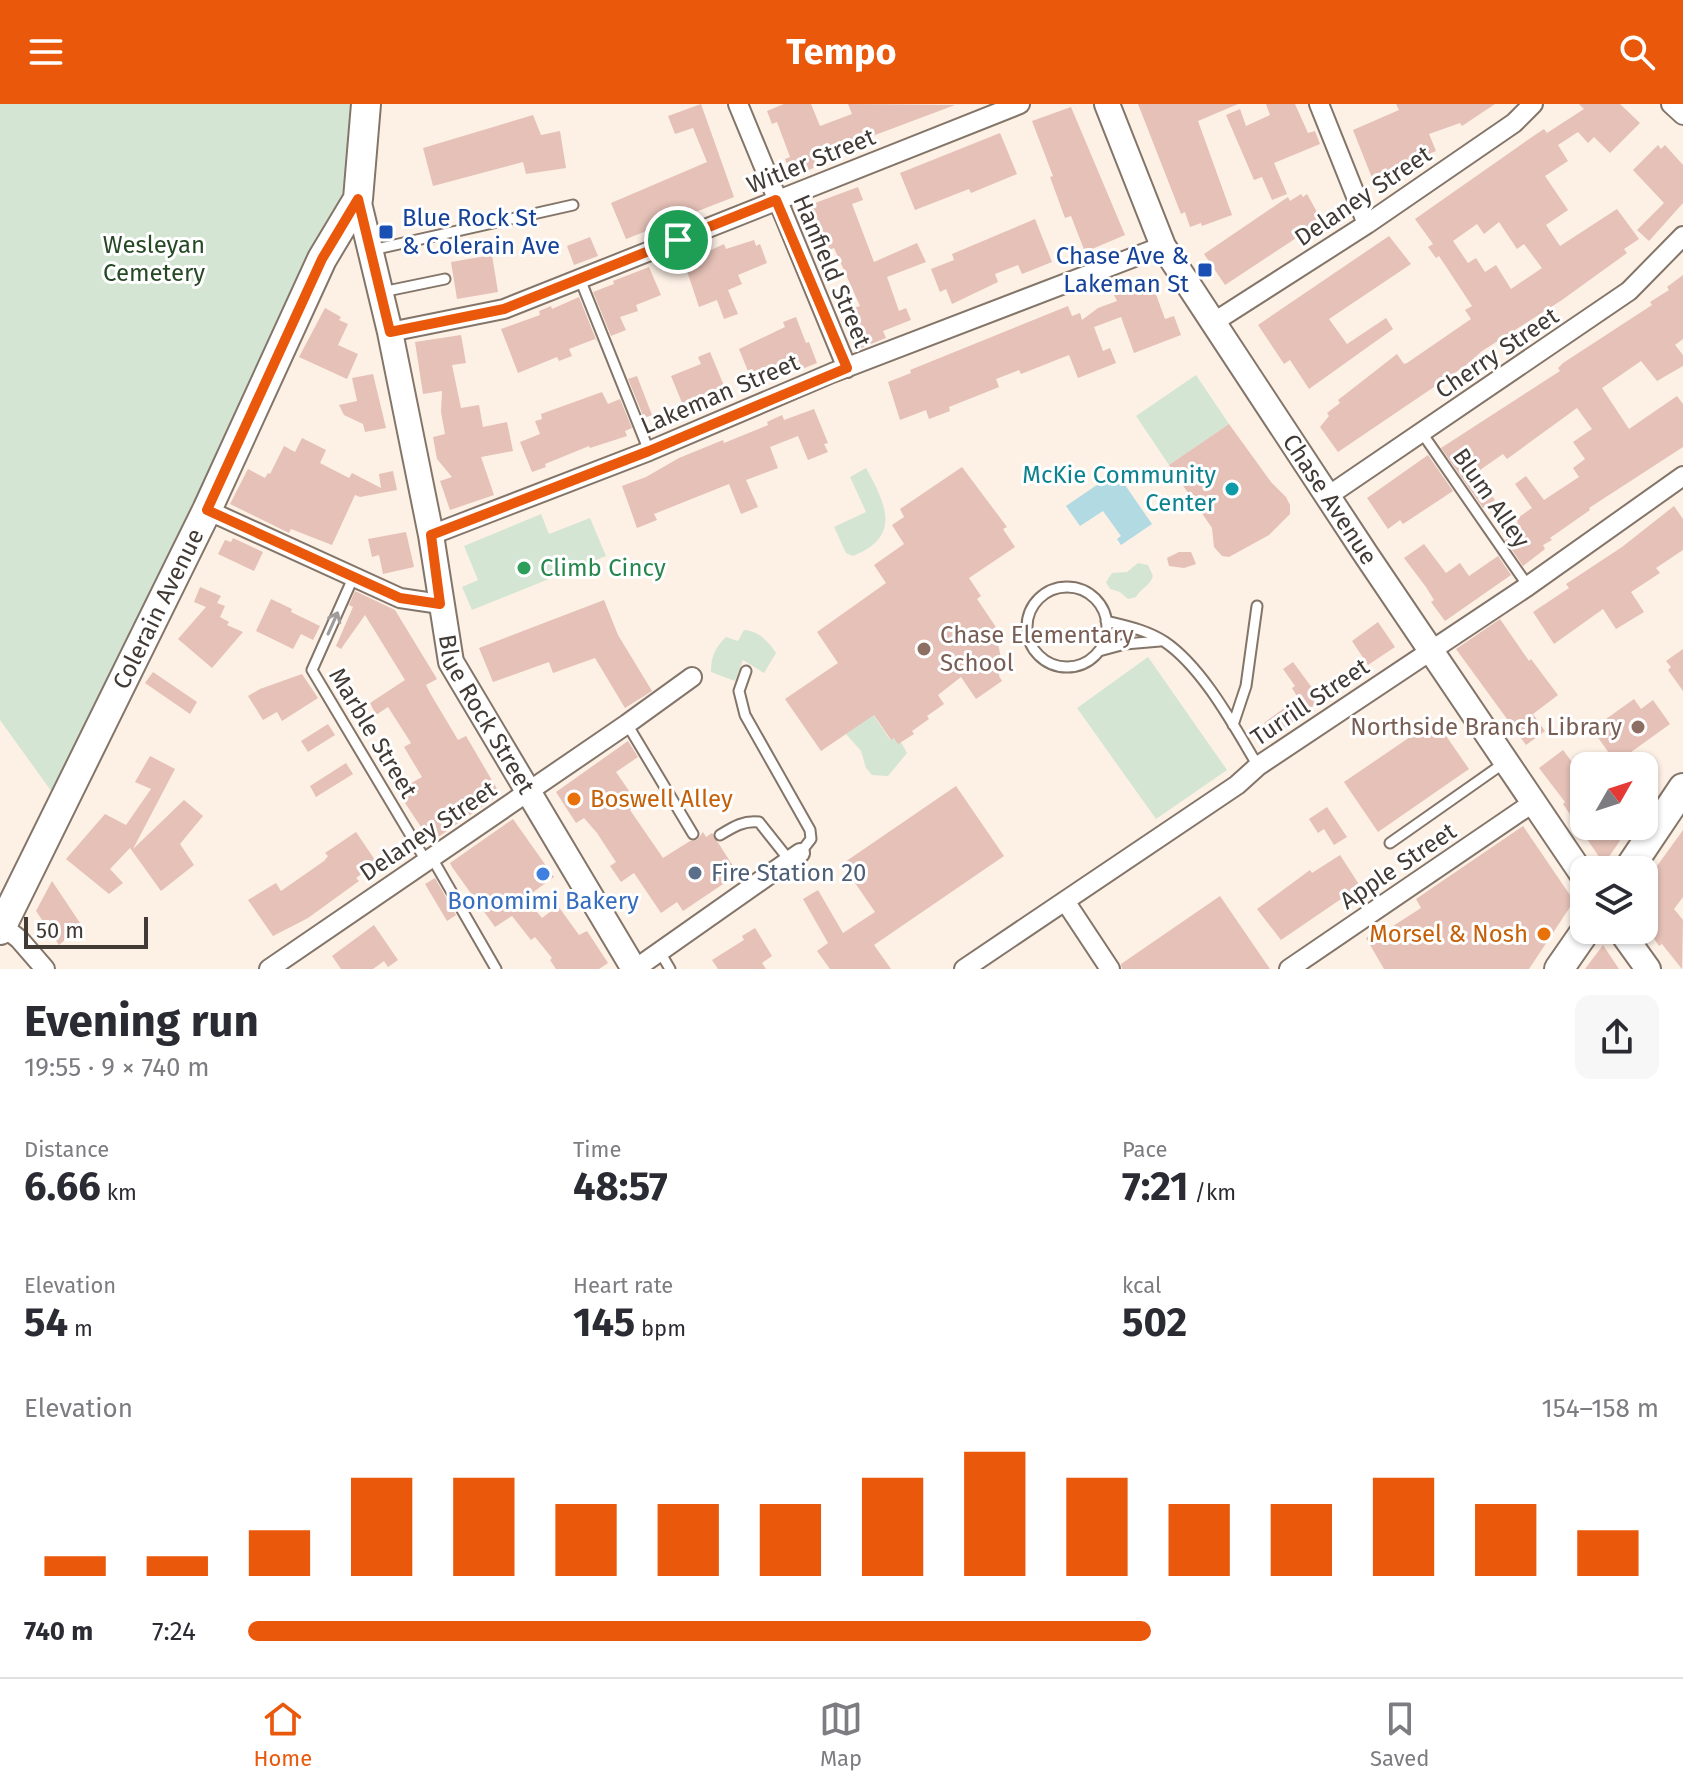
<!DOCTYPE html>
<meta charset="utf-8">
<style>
body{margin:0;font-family:"Fira Sans",sans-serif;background:#f7f7f7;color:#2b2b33;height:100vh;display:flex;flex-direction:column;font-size:30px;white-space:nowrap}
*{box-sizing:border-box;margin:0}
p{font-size:26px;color:#7c7c81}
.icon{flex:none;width:44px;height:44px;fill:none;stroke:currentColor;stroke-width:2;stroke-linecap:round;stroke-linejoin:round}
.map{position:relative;height:865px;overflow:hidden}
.side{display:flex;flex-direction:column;background:#fff;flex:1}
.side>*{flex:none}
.needle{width:52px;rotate:51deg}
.fabs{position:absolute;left:1570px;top:648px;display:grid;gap:16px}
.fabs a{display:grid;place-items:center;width:88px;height:88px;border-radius:16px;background:#fff;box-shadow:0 2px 6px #0004;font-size:40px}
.scale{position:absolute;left:24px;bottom:20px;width:124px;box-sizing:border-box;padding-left:8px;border:4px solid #413a35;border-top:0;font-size:22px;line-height:28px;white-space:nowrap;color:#413a35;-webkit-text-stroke:6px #fff;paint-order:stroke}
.pin{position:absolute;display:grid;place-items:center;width:68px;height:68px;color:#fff;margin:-34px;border:4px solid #fff;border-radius:50%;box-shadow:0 2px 8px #0007}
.round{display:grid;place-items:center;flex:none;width:84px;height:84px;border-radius:16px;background:#f7f7f7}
.headline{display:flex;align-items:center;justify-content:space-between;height:136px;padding:0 24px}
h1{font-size:44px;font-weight:700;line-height:60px}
.stats{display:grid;grid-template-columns:repeat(3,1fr);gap:12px;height:136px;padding:8px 24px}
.stats div{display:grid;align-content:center}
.stats b{font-size:40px;font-weight:700}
.stats small{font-size:22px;font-weight:400}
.stats p{font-size:22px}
.chart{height:224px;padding:16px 24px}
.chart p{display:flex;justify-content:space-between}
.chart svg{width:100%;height:144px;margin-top:8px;stroke:#ea580c;stroke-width:6}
ul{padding:0 24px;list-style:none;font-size:26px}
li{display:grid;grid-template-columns:128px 96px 1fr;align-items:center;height:60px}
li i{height:20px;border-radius:10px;background:#ea580c}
header{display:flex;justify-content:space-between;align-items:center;height:104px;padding:0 24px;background:#ea580c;color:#fff;font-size:36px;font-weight:700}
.tabs{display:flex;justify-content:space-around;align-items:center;height:112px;border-top:2px solid #e1e1e2;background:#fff;font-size:22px;color:#7c7c81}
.tabs a{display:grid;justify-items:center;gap:4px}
.tabs .selected{color:#ea580c}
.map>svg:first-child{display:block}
.green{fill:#d4e6d3}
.water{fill:#b2dae3}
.building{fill:#e5c1b7;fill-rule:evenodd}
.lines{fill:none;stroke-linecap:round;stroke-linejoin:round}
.lane-casing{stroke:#847569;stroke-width:13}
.street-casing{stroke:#847569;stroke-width:22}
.secondary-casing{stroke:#847569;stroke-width:28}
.primary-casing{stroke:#847569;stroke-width:32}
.lane{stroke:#fff;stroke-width:9}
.street{stroke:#fff;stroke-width:18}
.secondary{stroke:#fff;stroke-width:24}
.primary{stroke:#fff;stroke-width:28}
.oneway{stroke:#a09c9a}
.route-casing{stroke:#fff;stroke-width:16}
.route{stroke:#ea580c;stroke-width:10}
.transit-dot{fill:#1a4fb4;stroke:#fff;stroke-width:3}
.culture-dot{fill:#0f9aa8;stroke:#fff;stroke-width:3}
.leisure-dot{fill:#2e9e5b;stroke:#fff;stroke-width:3}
.education-dot{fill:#8d6e63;stroke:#fff;stroke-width:3}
.food-dot{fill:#e8710a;stroke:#fff;stroke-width:3}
.service-dot{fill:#5c6f8a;stroke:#fff;stroke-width:3}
.shop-dot{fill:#3f7fe0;stroke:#fff;stroke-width:3}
.labels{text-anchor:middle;stroke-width:6;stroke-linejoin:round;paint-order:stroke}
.street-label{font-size:24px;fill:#413a35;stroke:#fff}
.transit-label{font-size:24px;fill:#164399;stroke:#fff;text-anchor:start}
.park-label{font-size:24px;fill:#264925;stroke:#fff}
.culture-label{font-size:24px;fill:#0d838f;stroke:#fff;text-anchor:end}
.leisure-label{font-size:24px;fill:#27864d;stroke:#fff;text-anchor:start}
.education-label{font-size:24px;fill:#785e54;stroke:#fff;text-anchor:start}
.food-label{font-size:24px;fill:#c56008;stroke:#fff;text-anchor:start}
.service-label{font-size:24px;fill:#4e5e75;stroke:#fff;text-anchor:start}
.shop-label{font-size:24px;fill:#366cbe;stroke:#fff}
</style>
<header><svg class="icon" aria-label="menu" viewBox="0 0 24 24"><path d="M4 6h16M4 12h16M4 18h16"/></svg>Tempo<svg class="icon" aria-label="search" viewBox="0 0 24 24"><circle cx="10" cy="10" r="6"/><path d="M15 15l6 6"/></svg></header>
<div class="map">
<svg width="1683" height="865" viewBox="0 0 1683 865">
<rect width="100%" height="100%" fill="#fdf0e5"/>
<path class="green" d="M0,0h366l-8,95 -296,607 -62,-86z
M1196,271l33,49 -60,41 -33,-49z
M866,364c20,36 36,69 -13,88l-7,-3 -12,-26 32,-15 -16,-35z
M541,410l8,20 41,-16 16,38 -134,54 -10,-23 16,-7 -14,-34z
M1138,459l10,2 5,11c-3,10 -12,12 -17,21l-8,2 -8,-7 -10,-3 -4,-7 6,-9 15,-1z
M744,526c15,1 24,11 32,23l-12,20 -21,-13 -8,21 -24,-9c0,-16 4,-24 15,-35l12,4z
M1148,553l79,113 -71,49 -79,-111z
M863,595l27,41 4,-2 7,4 6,11 -19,23 -16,-1 -6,-7 -5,-17 -15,-17 16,-11z"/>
<path class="water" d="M1116,368l36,52 -31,21 -4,-6 4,-3 -18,-25 -23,15 -14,-20z"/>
<path class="building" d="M701,0l33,93 -108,42 -15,-36 96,-41 -14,-34 -18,6 -7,-18z
M784,0h27l9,22 32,-12 -4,-10 107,1 -96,36 4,8 -15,6 -1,-4 -32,12 1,4 -24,10 -7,-18 5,-2 -13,-35 -5,2 -5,-13z
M1138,0h100l-40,17 34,94 -30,11 -1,-3 -11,4 -5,-15 -4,2z
M1266,0h29l13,29 7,-2 5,13 -46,19 13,31 -15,6 -10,-23 -8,3 -28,-65 14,-6 6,17 24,-11z
M1396,0h99l-33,22 -2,-3 -31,11 7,17 -33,14 3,8 -27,11 -1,-3 -4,2 -21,-53 46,-20z
M1579,0h41l20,19 -30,30 -16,-16 -6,6 -10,-11 -20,13 10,16 -23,15 23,34 -22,15 14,21 57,-37 22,30 -15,10 3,4 -65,47 -80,51 -17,15 -127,86 -18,-25 9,-11 -2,-3 13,-10 -2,-3 59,-46 7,10 3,-1 64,-44 -6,-9 7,-4 -33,-50 -3,2 -8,-11 5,-3 -18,-25 117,-82 12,-8 3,4 37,-24zM1499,118l18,27 7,-5 18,24 -31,21 -15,-24 -11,7 -9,-14 -8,5 -15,-22 24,-17 7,10z
M1071,3l54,128 -40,17 -14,-36 -6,2 -15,-41 3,-1 -21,-55z
M533,11l8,20 19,-4 6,37 -40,6 -3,-12 -90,24 -10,-38z
M1000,29l17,41 -46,19 -2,-4 -54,21 -15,-37z
M1658,41l3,4 4,-4 18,20v38l-34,38 -12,-11 27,-27 -31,-33z
M858,83l5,13 -11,4 22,58 43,-19 9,19 -39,15 12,34 7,-3 5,12 -28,11 3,7 -25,10 -7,-20 6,-2 -6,-18 6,-2 -26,-58 -5,2 -12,-32 -5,2 -5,-14z
M1301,90l2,3 4,-3 15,27 -97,64 -21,-31 84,-57 2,4z
M1035,115l17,43 -30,12 -4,-9 -23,9 3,8 -46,22 -6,-15 -6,3 -9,-23 23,-9 -2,-6z
M1389,132l22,28 -82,55 18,25 39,-26 7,11 -84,60 -19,-29 -6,4 -26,-39z
M590,133l8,19 -24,9 -7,-19z
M754,136l2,6 4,-2 7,19 -29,12 4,9 -14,6 10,24 -14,5 -7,-19 -18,7 -12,-36 14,-6 -5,-12 12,-5 1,3 15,-7 2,5z
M492,151l6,37 -41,7 -6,-37z
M649,163l12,28 -25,10 2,6 -18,6 6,13 -15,6 -18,-44 21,-8 -1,-3z
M1683,171v64l-8,6 8,10v11l-26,15 -16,-20 -39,27 27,41 48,-33 6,8v43l-94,61 1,2 -40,28 2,2 -9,5 2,4 -22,17 -18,-26 4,-3 -4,-5 13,-10 -2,-3 16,-11 -17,-24 11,-8 18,24 35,-23 -6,-9 12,-9 -12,-17 19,-13 -15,-21 -70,51 -4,-5 -23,16 9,13 -4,3 10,14 -12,8 -42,-60 119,-77 -2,-3 5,-5 89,-58 -2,-3 19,-12 -2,-3z
M1153,182l12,33 9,-3 7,19 -47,18 -13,-36 -27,10 9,24 7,-3 6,15 -38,15 -9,-23 -48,19 -2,-4 -23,9 3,8 -50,20 1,4 -21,8 -3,-9 -26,10 -12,-38 23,-9 -1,-3 158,-64 4,10 8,-3 2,7 16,-12 19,-7 -3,-6 19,-7 2,4z
M579,193l18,45 -2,-3 -26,10 3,7 -13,5 -2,-4 -39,16 -17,-44 39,-14 -1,-4 12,-5 1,3z
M325,204l16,9 -2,3 9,4 -10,21 20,9 -11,25 -48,-22z
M796,213l10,26 3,-1 8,21 -15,6 -3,-8 -47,20 -13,-32 46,-22 -2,-5z
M461,231l5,28 -14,2 9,43 18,-3 4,22 24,-5 6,29 -32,6 13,38 -44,15 -10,-29 12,-4 -15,-18 -4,-22 12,-3 -4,-22 1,-21 -19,3 -8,-52z
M710,248l17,41 -42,17 -14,-34 30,-12 -3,-7z
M373,270l13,54 -21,4 -2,-8 -19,-9 -5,-10 18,-4 -5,-23z
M637,272l15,39 -8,3 -16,-39z
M602,288l6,12 12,-5 12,29 -7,3 2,5 -37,12 -1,-2 -44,18 1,3 -14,5 -12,-30 20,-8 -5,-13 7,-2 -1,-5z
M814,305l14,34 -4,1 4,8 -20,8 -10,-24 -28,11 8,21 -32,12 12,27 -17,7 -12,-30 -75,30 3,6 -20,8 -15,-42 24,-9 33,-19 44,-18 1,3 44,-18 -1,-3 15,-7 2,5z
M1229,320l42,58 15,15 4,8v9l-21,21 -40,22 -7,-1 -8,-9 -2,-19 -43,-63z
M302,334l24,12 -6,13 29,15 3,-5 29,15 -2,-14 14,-3 4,19 -37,7 -5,-2 -23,50 -41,-16 -2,4 -59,-29 18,-35 17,9 3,-5 2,1 14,-28 11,6z
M1428,351l25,36 -50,33 -3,-4 -12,9 -21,-31z
M962,363l45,60 -4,2 12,18 -46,31 12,18 -4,3 25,37 -5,3 4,19 -2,18 3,5 -26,18 -15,-22 -23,18 6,9 -17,12 2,3 -17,12 2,3 -16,10 -4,-6 -3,2 -17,-25 -53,36 -36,-52 53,-36 -21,-31 69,-49 -12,-18 30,-21 -12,-19 12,-8 -4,-8z
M1674,402l9,13v31l-27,18 4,5 -29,19 13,20 -28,17 -13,-20 -49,35 -21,-32 36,-24 -3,-4 56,-37z
M406,428l8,35 -31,7 -4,-19 -7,2 -4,-18z
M233,434l30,14 -9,19 -36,-17 7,-14 6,2z
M1424,440l22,29 14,-10 9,13 29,-20 13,19 -66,46 -14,-19 3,-2 -8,-13 -22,-29z
M1179,448h12l5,12 -12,4 -15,-2 -2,-8z
M200,483l21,9 -4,7 8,3 -5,11 9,5 -2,3 16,7 -31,36 -34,-29 28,-32 -12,-5z
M355,487l40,19 42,69 -11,6 4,8 28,47 8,-4 34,58 -69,48 -34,-51 25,-14 -18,-30 7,-4 -23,-36 -12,8 -6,-12 35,-23 -40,-65 -24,34 -5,-3 17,-39 -4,-2z
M271,495l21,10 -1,3 29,14 -7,14 -12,-6 -8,15 -37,-18z
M604,496l14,35 34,56 -27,17 -30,-50 -42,15 -4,-11 -56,20 -14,-34z
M1500,515l29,42 2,-2 27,36 -25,19 12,17 -19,14 -70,-96z
M1378,518l17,25 -27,18 -16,-24z
M1683,545v42l-15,-21 3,-3 -5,-6z
M1293,558l28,38 -47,36 -10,-13 34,-25 -6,-10 3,-2 -12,-17z
M153,568l44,30 -7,12 -45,-31z
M302,570l16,24 -36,23 -5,-9 -14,8 -15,-24 12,-7z
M1634,595l7,10 12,-9 17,24 -54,39 -24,-34z
M1435,616l34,49 -91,63 -34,-50z
M328,620l7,11 -27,17 -7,-11z
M628,637l10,16 -22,15 22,32 -8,6 33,48 27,-17 7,-1 6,-8 3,5 6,-4 26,41 -55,37 -6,-9 -16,11 -27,-40 -13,9 -11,-16 6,-4 -19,-29 -13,-15 -8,5 -20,-31z
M1563,646l21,28v48h46l-26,38 -41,-60 2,-2 -26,-34z
M150,652l25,13 -42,80 51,-49 19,16 -23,28 14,21 -33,26 -31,-43 -20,21 13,14 -14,11 -43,-35 39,-45 21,11 25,-36 -16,-7z
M346,659l7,11 -37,23 -6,-11z
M956,682l48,70 -130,89 17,24h-61l-13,-18 11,-8 -25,-44 15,-9 25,43 32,-21 -33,-48z
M1327,703l20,30 -13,8 -10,-16 -6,4 -9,-14z
M513,715l41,58 -29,21 17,20 16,-12 21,29 8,-4 21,32 -9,6h-43l-6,-9 2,-2 -17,-21 -4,3 -19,-24 -17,11 -43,-60 -2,-4z
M1523,722l51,75 -45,68h-145l-18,-31 11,-6 2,3 42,-27 -5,-9z
M1683,726v67l-9,12 9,11 -1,49 -20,-25 -3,2 -15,-22v-40z
M356,728l21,31 -21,15 3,3 -51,37 -35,18 -25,-36 28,-17 5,8 43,-30 4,-5 -3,-3z
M1340,751l20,31 -79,54 -24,-31 53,-39 2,3z
M435,774l21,37 -9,6 -22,-37z
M52,777l30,45 -23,19 -23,-34z
M1220,792l50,73h-148l-1,-5z
M374,821l24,35 -10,7 -4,-6 -11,8h-32l-9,-13z
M755,824l17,28 -10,7 4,6h-48l-6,-9 32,-20 -2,-4z
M1603,841l16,24h-34z"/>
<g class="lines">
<g class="lane-casing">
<path id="lane" d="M372,146l201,-45
M580,175l69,172
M382,188l63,-13
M1422,329l106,153
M353,474l-41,92 114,191
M1027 523a40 40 0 1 1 80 0a40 40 0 1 1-80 0Z
M1106,517c20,5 41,9 59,21 38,26 69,84 93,124
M1099,547l26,-7 35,-3
M746,567l-7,20 6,24 65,115 1,9 -11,14
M627,620l66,110
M1233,621l13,-39 11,-80
M720,731c13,-8 24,-15 39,-13l31,39
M1390,739l114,-80
M432,754l64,111
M660,848l10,17"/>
</g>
<g class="street-casing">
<path id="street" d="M738,0l109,264
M1319,0l48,120
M1671,0l12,11
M1214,218l153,-98 147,-101 19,-19
M390,228l114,-23 516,-205
M1328,392l301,-205 54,-55
M207,406l193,88 40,6
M431,431l218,-84 183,-78 331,-127
M1065,797l45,68
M0,820l19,15 26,30
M269,865l358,-245 65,-47
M635,865l165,-116
M964,865l273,-184 21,-19 270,-180 155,-110
M1289,865l245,-167"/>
</g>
<g class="secondary-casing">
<g id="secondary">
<path id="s1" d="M1107,0l56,142 202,307 219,324"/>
<path id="s2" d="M358,95l32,133 41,203 20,127 183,307"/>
<path d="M1620,826l28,39"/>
</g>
</g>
<g class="primary-casing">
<g id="primary">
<path d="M1628,766l55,-82"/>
<path id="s3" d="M0,826l207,-420 115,-251 36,-60 8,-95"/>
<path d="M1559,865l27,-39"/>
</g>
</g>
<use href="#lane" class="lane"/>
<use href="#street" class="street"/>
<use href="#secondary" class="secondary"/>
<use href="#primary" class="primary"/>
</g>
<defs><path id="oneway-shaft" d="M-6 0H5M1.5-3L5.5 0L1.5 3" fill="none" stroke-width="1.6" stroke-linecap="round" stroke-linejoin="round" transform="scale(2)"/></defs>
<use class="oneway" href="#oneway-shaft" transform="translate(333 519) rotate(-66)"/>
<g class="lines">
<g class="route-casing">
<path id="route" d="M358,95l32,133 114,-23 272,-109 71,168 -198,83 -218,84 9,69 -40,-6 -193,-88 115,-251z"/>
</g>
<use href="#route" class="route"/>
</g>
<g class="transit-dot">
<rect x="378" y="120" width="16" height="16" rx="4"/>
<rect x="1197" y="158" width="16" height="16" rx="4"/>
</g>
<circle class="culture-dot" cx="1232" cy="385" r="8"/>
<circle class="leisure-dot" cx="524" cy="464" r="8"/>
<g class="education-dot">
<circle cx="924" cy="545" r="8"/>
<circle cx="1638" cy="623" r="8"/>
</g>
<g class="food-dot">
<circle cx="574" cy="695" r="8"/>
<circle cx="1544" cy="830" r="8"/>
</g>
<circle class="service-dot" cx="695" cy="769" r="8"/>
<circle class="shop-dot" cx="543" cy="770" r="8"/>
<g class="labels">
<g class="street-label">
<text transform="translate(811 57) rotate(-22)" y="8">Witler Street</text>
<text transform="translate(1363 92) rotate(-34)" y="8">Delaney Street</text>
<text transform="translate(832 167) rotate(67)" y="8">Hanfield Street</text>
<text transform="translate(1497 249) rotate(-34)" y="8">Cherry Street</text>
<text transform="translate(720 290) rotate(-23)" y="8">Lakeman Street</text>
<text transform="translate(1491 394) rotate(55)" y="8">Blum Alley</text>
<text dy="8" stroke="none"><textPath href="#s1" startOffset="456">Chase Avenue</textPath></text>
<text dy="8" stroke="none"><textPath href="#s3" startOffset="358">Colerain Avenue</textPath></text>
<text transform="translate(1310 598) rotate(-34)" y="8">Turrill Street</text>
<text dy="8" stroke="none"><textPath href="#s2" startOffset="534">Blue Rock Street</textPath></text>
<text transform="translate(373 629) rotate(59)" y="8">Marble Street</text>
<text transform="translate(428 727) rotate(-34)" y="8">Delaney Street</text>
<text transform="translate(1398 762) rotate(-34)" y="8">Apple Street</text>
</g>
<g class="transit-label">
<text x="402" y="122">Blue Rock St<tspan x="402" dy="28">&amp; Colerain Ave</tspan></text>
<text x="1189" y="160" text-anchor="end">Chase Ave &amp;<tspan x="1189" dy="28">Lakeman St</tspan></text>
</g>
<g class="park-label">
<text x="154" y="149">Wesleyan<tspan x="154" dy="28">Cemetery</tspan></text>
</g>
<g class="culture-label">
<text x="1216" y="379">McKie Community<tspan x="1216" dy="28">Center</tspan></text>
</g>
<g class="leisure-label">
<text x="540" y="472">Climb Cincy</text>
</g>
<g class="education-label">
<text x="940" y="539">Chase Elementary<tspan x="940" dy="28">School</tspan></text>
<text x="1622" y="631" text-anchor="end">Northside Branch Library</text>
</g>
<g class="food-label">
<text x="590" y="703">Boswell Alley</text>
<text x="1528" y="838" text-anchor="end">Morsel &amp; Nosh</text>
</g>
<g class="service-label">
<text x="711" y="777">Fire Station 20</text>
</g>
<g class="shop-label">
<text x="543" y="805">Bonomimi Bakery</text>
</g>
</g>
</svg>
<div class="fabs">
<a><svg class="needle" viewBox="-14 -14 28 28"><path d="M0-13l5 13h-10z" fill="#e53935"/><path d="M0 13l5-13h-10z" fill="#7c7c81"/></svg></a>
<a><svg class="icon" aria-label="layers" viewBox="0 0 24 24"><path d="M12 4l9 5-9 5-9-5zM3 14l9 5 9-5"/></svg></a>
</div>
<div class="scale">50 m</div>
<div class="pin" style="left:678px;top:136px;background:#1e9e55"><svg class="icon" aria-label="arrive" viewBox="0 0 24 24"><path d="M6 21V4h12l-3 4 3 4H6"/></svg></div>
</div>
<section class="side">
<div class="headline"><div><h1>Evening run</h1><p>19:55 · 9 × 740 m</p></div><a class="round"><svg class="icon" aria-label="share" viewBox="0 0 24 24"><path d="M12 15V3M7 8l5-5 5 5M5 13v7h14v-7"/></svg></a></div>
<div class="stats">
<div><p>Distance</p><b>6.66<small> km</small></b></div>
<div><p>Time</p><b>48:57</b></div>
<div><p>Pace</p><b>7:21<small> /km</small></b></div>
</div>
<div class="stats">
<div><p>Elevation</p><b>54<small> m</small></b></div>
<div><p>Heart rate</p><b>145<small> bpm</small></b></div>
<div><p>kcal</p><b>502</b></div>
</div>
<div class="chart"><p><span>Elevation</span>154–158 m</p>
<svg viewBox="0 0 160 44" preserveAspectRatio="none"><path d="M5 44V38M15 44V38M25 44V30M35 44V14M45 44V14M55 44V22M65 44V22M75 44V22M85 44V14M95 44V6M105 44V14M115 44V22M125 44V22M135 44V14M145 44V22M155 44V30"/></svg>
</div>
<ul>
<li><b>740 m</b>7:24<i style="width:64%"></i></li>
</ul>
</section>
<nav class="tabs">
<a class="selected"><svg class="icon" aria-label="home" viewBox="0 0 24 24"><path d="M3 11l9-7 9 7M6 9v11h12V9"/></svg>Home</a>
<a><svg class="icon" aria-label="map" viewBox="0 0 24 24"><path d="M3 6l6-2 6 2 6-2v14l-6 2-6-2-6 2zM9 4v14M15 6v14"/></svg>Map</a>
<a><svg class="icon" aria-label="saved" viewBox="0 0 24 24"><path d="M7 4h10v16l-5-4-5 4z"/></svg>Saved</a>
</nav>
